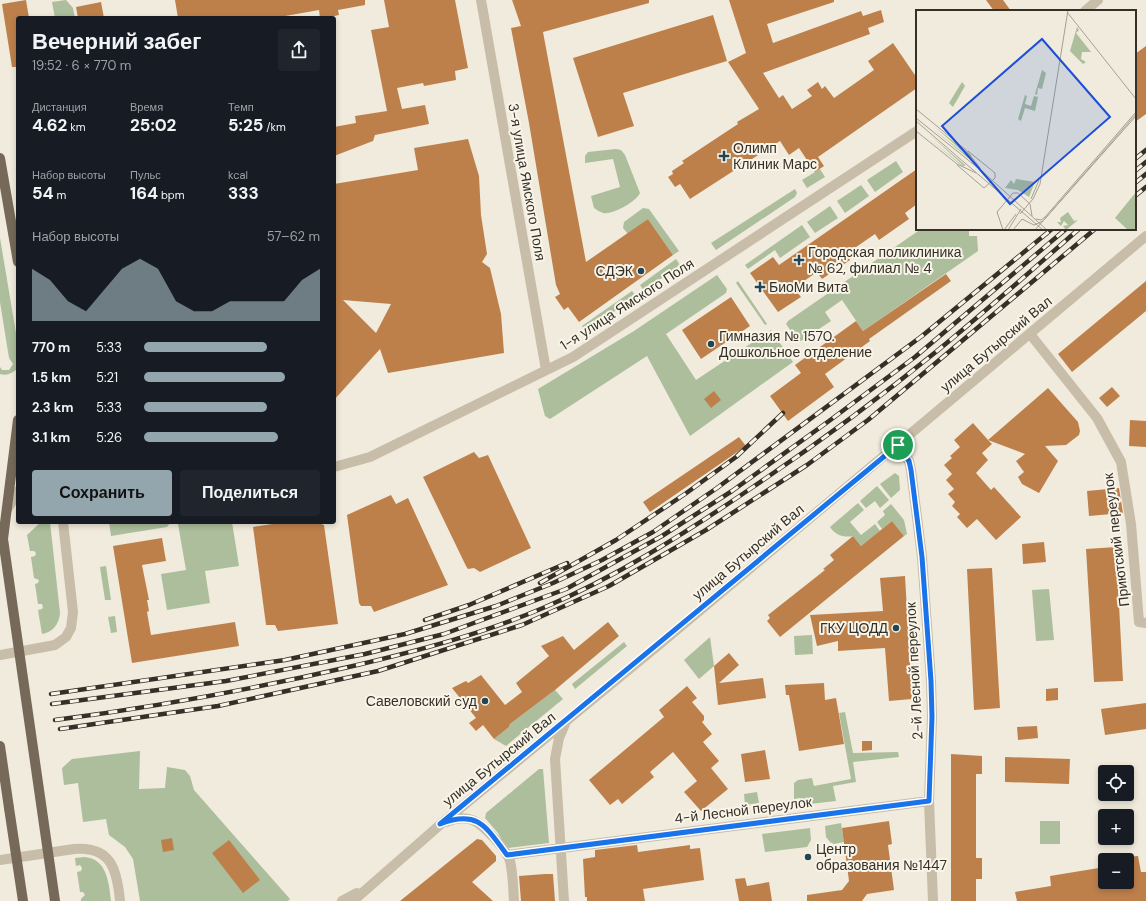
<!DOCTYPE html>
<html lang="ru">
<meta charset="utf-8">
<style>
body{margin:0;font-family:"DM Sans",sans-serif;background:#20242c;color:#f1f3f6;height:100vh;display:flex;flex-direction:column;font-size:15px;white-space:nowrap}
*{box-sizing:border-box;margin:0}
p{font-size:13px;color:#9ea1a6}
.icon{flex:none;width:22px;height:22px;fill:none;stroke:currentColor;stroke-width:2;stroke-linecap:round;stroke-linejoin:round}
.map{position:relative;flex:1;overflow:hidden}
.side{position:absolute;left:16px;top:16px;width:320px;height:508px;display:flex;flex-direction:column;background:#171b24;border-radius:4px;box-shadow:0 2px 6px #0003}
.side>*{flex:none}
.buttons{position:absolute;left:1098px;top:765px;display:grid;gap:8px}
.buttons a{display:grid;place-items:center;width:36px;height:36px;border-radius:4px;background:#171b24;box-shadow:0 2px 6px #0003;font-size:20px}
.pin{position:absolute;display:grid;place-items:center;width:34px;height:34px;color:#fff;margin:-17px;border:2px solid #fff;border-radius:50%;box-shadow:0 1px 4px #0007}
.round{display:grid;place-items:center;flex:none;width:42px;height:42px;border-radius:4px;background:#20242c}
.head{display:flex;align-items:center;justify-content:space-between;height:68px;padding:0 16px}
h1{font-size:22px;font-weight:700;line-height:30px}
.metrics{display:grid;grid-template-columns:repeat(3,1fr);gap:6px;height:68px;padding:4px 16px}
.metrics div{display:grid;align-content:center}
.metrics b{font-size:17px;font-weight:700}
.metrics small{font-size:11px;font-weight:400}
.metrics p{font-size:11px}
.chart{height:112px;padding:8px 16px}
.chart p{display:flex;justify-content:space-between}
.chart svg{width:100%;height:72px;margin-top:4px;fill:#93a5ad;opacity:.7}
.primary-button{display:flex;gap:8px;margin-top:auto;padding:8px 16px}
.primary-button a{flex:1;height:46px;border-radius:4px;background:#93a5ad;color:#111;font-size:16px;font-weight:700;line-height:46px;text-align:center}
.primary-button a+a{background:#20242c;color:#f1f3f6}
ul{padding:0 16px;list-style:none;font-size:13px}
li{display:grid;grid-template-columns:64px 48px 1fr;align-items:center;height:30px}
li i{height:10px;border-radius:5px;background:#93a5ad}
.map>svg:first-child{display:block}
.green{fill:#acbe9c}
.building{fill:#be804b;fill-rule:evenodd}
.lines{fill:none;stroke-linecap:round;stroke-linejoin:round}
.minor{stroke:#c7bda8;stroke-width:10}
.major{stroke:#76695a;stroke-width:10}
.rail-casing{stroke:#352f28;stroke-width:4.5}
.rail{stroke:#f8f4e8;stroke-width:3;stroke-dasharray:9;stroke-linecap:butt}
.major-bridge{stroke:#76695a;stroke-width:10}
.route-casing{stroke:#fff;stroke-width:8}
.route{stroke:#1a73e8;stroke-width:5}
.poi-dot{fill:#204554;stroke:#f8f4e8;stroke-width:1.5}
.labels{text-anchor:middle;stroke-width:4;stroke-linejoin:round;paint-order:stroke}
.poi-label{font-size:14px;fill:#352f28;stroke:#f8f4e8;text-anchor:start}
.street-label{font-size:14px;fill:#352f28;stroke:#f8f4e8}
.inset-road{fill:none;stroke:#a5a094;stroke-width:1}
.view{fill:#1d4ed8;fill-opacity:0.15;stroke:#1d4ed8;stroke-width:2}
.inset-edge{fill:none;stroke:#352f28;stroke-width:2}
</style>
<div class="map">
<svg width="1146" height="901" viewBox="0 0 1146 901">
<rect width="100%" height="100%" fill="#f0ebdc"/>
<path class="green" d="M66,0l7,8 2,10h-20l-3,-16z
M616,149l5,1 4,5 15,38c-4,9 -28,22 -37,20 -3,-1 -6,-3 -9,-5l-3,-12 29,-9 -7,-28 -28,4v-7l3,-4z
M896,161l7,11 -28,20 -8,-12z
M820,169l5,8 -18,11 -5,-8z
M861,185l8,11 -24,17 -8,-12z
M795,189l2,4 -2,4 -79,53 -5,-7z
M830,206l8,12 -23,15 -8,-11z
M643,208l6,1 30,42 -6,4 -25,-36 -20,15 -5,-6 1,-6z
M802,225l8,12 -30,21 -5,-8 -27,19 -3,-4z
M921,229h48v7h8l1,15 -115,80 -21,-31 -17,12 6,9 -30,20h-3l-12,-17 2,-3z
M0,238l18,107v23c-5,5 -11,8 -18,6v-7l2,3h7l4,-6 -4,-6 -9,-56z
M676,259l4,6 -36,26 -4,-6z
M717,275l10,14 -1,4 -60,41 30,46 75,-50 22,32 -103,74 -43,-80 -97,63 -5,-3 -7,-27 96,-58z
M738,281l29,43 -2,1 -29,-42z
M632,291l4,5 -50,36 -4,-6z
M895,473l4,3 1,14 -9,8 -11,-14z
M877,486l12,14 -9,8 -5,-7 -9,7 -6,-7z
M858,503l6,7 -14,12 11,13 14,-11 5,7 -19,15 -8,-10c-9,2 -18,-1 -23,-9z
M891,504l13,16 3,14 -3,2 -12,-15 -10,8 -5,-7 8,-7 -2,-4z
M41,522h9l10,91c-1,11 -7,19 -18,21l-4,-24 4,-1 1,-2 -1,-3h-4l-3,-20 3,-1 1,-3 -5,-2 -3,-21 4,-1 1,-3 -2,-2h-4l-3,-16z
M109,522h60l1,1 -3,4 -56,9z
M189,522h43l7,44 -34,5 5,32 -43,7 -6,-36 25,-4 -8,-46z
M106,566l5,34h-6l-5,-33z
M1049,589l5,51 -18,1 -4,-51z
M115,616l2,16 -6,1 -3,-16z
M812,635l1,19 -18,1 -1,-19z
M710,637l4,29 -15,13 -15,-19z
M624,642l3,4 -52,43 -3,-5z
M555,690l8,9 -57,47 -12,-7 15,-12 1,-3z
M845,712l8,41 45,-1 1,5 -46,5 3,20 -23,4 3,15 -35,4 -1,-7 -6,1v-16l4,-3 14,-2 2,8 37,-7 -12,-66z
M140,751l-1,38 26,-1 2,-21 18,3 5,6 4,14 96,109 -2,2h-148l-7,-42 -8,-12 -16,-12 -3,-16 -23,3 -5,-39 -14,2 -2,-17 10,-9z
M539,769h4l6,74 -42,5 -9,-15 -13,-15 1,-5z
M757,792l2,11 -14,2 -1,-11z
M1040,821h20v23h-20z
M841,823l3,19 -10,2 -4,-2 -4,-5 -1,-11z
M810,828l1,12 -4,7 -42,5 -3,-18z
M85,857c22,2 24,26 26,44h-30v-2l4,-4 -2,-3h-3l-3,-20 4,-1 1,-3 -2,-3 -4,1 -1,-8z"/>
<path class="building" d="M26,0l3,18h-11v49h-6l-10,-63z
M175,0h190v5l-27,5 1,5 -14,3h-5l-1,-8 -45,8h-96z
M384,0h71l13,68 -13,3 1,9 -32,6 -1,-3 -26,5 5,21 23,-4 4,19 -54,11 -2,6 -39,15v-29l22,-4 -1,-7 32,-5 -16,-81 18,-3z
M512,0h137v3l-106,29 43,230 62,-43 25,36 -94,67 -11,-15 -4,3 -9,-13 5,-3 -4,-9 -27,-162 -18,-95 10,-2z
M729,0h105v2l-67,22 6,19 88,-32 2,5 18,-6 3,12 -16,6 2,6 -107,39 16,25 4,-3 9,14 20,-13 -5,-6 11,-8 4,7 3,-3 9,12 40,-28 -6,-9 25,-18 24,35v10l-99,69 6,9 -9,6 -16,-24 -10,7 -9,-14 -90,58 -10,-15 -5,3 -7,-10 5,-3 -1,-3 12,-8 -2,-2 56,-37 -1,-2 22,-13 -31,-47 18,-9z
M986,0h17l8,11h-17z
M101,2l3,16h-26l-2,-11z
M713,15l14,46 -104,32 11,33 -36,11 -25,-79z
M1146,46v68l-11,8v-68z
M468,139l11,37 2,39 6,39 -5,8 8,6 11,46 3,39 -116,20 -8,-24 -46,51v-216l84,-14 -4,-22zM343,300l48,4 -15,29z
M917,169v35l-12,9 4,6 -30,21 -4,-6 -29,20 4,6 -28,19 -5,-7 -23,16 7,9 -23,15 -28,-39 23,-16 6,8z
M946,274l5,7 -82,58 1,2 -45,33 9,13 -46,34 -18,-25 31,-23 -6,-8 61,-44 7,10z
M1146,281v30l-74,61 -14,-18z
M731,297l19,29 -49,33 -19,-29z
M1112,387l8,9 -13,11 -8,-9z
M1048,388l30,34 2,9 -1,4 -13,10 -21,1 13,15 -19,32 -17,-9 -4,-7 6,-5 -8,-11 9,-7 -37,-14 4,4 -10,9 6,7 -12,13 15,17 3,-3 27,30 -25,23 -19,-21 -10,9 -10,-11 3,-3 -8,-8 3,-4 -7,-8 6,-5 -8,-9 6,-6 -8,-9 8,-7 -2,-2 10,-9 -6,-7 19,-17 15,17z
M714,391l7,9 -10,8 -7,-9z
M1130,420l16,1v26l-17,-1z
M739,437l7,9 -96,66 -7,-10z
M474,452l5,6 9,-3 43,93 -51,24 -6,-4 -6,1 -2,-3 -43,-89z
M1119,488l4,25 -34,3 -2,-25z
M391,495l5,9 12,-6 40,87 -74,27 -3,-6h-10l-2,-3 -12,-88z
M892,521l12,15 -124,101 -13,-16 3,-3 -2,-3 57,-45 -2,-1 11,-9 -4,-5 23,-19 8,10z
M286,522h29l9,3 14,99 -60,7 -3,-6h-9l-13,-98z
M162,538l4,23 -24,4 7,35h-2l2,11 -2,1 4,23 84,-13 4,24 -107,17 -19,-117z
M1044,542l2,20 -23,2 -1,-20z
M1116,547l7,134 -29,1 -8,-133z
M992,568l8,140 -26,2 -7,-141z
M905,576l7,123 -23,2 -4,-53 -47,3v-10l-21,5 -7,-31 73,-4 -3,-33z
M608,622l11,14 -64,54 -45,34 -1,3 -15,12 -11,-14 -7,6 -7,-8 7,-5 -24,-30 14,-7 2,2 13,-8 24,30 17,-13 -6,-9 33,-27 -8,-10 22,-10 11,14z
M729,653l10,12 -20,18 44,-5 3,20 -48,7 -4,-39z
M824,683l1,17 11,-2 8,46 -45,7 -10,-56h-3l-1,-10z
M687,686l10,12 -5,4 12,14v4l-2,2 10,12 -9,8 16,19 -8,7 17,21 -27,22 -17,-19 13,-11 -24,-29 -23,20 4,5 -32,27 -4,-5 -8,6 -21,-25 75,-63 -5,-7z
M1058,688v12l-12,1v-12z
M1146,703v26l-41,6 -4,-26z
M1037,726l1,12 -20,2 -1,-13z
M862,741h10v9l-10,1z
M765,750l5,29 -25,3 -4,-28z
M951,754l31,2v18h-6v84h6v21h-6v22h-25z
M1005,757l65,2 -1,25 -64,-2z
M889,821l3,23 -4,1 6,45 -27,4 -5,7h-55v-6l35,-5 7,-9 -7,-53z
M172,838l2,12 -11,2 -2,-12z
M477,839l5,1 14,16v5l-24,21 21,19h-93z
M229,840l31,40 -17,13 -31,-40z
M637,845l1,7 52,-7v4l10,-1 4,32 -61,9 2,12h-58v-4h-2l-2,-38 12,-2v-7z
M1138,856l3,16h5v29h-129l-2,-9 36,-6 -1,-10 55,-9v15h22v-25z
M545,874h8l2,27h-34l-2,-25z
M745,878l2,8 22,-4 3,19h-33l-4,-22z"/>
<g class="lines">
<path class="minor" d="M481,0l65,370
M1085,11l13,-11
M1030,334l67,84 24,44 10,62 8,98 7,1
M898,445l11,16 2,9 11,87 9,124 1,36 -3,84 4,100
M334,467l36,-10 203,-100 344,-226
M8,508l10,-17
M0,655l55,-10 11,-8 5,-9 2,-16 -10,-90
M446,822c25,-10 34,1 50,18 5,6 12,13 14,21 3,12 3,27 4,40
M507,855l422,-54
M0,860l74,-11c37,-3 43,20 46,52
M342,901l15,-8
M353,901l88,-77 219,-180 486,-408
M564,901l-9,-142 4,-21 6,-14"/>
<path class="major" d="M0,158l18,104
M3,539l15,-119
M0,746l9,62"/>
<g class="rail-casing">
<path id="rail" d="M1135,159l11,-9
M1135,171l11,-9
M1135,183l11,-9
M1135,196l11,-9
M540,583l76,-43 69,-46 51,-37 47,-44
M425,620l44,-15 98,-42
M51,694l234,-34 120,-26 91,-28 57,-23 49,-23 51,-28 64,-44 205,-152 130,-107
M52,704l174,-23 139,-27 79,-20 122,-45 96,-53 70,-45 97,-70 86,-64 151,-128
M55,720c100,-13 199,-31 298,-54 64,-15 129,-32 190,-58 73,-31 141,-74 207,-119 64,-43 127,-89 187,-138 49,-40 95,-81 142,-122
M60,729l158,-23 160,-35 144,-46 87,-39 97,-56 101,-65 61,-45 227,-191"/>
</g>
<use href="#rail" class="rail"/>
<path class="major-bridge" d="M3,539l52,362
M9,808l14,93"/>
</g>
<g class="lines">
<g class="route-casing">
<path id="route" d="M898,445l11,16 2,9 11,87 9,124 1,36 -3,84 -422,54c-21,-28 -29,-46 -67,-31z"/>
</g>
<use href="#route" class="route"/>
</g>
<g class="poi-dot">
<path d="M722 150h4v4h4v4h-4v4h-4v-4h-4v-4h4z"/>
<path d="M797 254h4v4h4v4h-4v4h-4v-4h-4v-4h4z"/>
<circle cx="641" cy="271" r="4"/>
<path d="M758 281h4v4h4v4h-4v4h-4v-4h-4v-4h4z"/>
<circle cx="711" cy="344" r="4"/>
<circle cx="896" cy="628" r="4"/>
<circle cx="485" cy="701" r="4"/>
<circle cx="808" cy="857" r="4"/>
</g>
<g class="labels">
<g class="poi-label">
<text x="733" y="153">Олимп<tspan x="733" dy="16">Клиник Марс</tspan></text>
<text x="808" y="257">Городская поликлиника<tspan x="808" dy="16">№ 62, филиал № 4</tspan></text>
<text x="633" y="276" text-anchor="end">СДЭК</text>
<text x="769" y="292">БиоМи Вита</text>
<text x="719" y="341">Гимназия № 1570.<tspan x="719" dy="16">Дошкольное отделение</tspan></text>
<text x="888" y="633" text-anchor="end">ГКУ ЦОДД</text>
<text x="477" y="706" text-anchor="end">Савеловский cуд</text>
<text x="816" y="854">Центр<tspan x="816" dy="16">образования №1447</tspan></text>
</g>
<g class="street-label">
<text transform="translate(527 182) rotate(80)" y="5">3-я улица Ямского Поля</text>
<text transform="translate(627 304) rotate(-33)" y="5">1-я улица Ямского Поля</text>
<text transform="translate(996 344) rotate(-40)" y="5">улица Бутырский Вал</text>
<text transform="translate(1116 540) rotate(-97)" y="5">Приютский переулок</text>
<text transform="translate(748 552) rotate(-40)" y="5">улица Бутырский Вал</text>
<text transform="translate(914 671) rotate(-93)" y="5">2-й Лесной переулок</text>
<text transform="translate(499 759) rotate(-39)" y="5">улица Бутырский Вал</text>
<text transform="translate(743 810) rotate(-7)" y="5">4-й Лесной переулок</text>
</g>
</g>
<g transform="translate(916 10)">
<rect width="220" height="220" fill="#f0ebdc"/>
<path d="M161,17l2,3 -3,3 15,19h-9l-1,7 5,3 -3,2 -13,-13zM126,60l4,3 -4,16 -4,-1 -1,7 -2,-1zM46,72l3,4 -12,21 -4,-4zM109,85l2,1 -2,8 6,2 3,-10 4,1 -3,14 -10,-3 -4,13 -3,-2zM19,117l36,28v3h-3l-35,-29 37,29zM13,124l35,30 1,1v1h-3l-35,-29 35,28 2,1zM100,169l19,3 -6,15 -11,-7 -13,-2 6,-8 3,4zM220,182v38h-8l-13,-12zM152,202l6,9 4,-1 -12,10 -3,-4 5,-1 -4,-4 -3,5 -4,-4h4l-1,-4z" fill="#acbe9c"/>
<path class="inset-road" d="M151,2l69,87M0,99l50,41 14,18M0,108l67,54 64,58M0,111l127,109M0,121l41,33 19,9M41,155l27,23 11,-10v-5l-27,-22M115,189l8,-19M114,194l2,12M104,204l13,-15 7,-15 28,-174M120,209l5,1 4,-3 91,-105M87,220l-6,-18 16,-19h5l12,11M88,220l12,-16M92,220l13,-21M97,220l9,-11 12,6 9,-4 93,-107M119,220l101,-114"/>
<path class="view" d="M126,29l68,78 -100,87 -68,-78z"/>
<rect width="220" height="220" class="inset-edge"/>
</g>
</svg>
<div class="buttons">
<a><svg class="icon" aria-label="locate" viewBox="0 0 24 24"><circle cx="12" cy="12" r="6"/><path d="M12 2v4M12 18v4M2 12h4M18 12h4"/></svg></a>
<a>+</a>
<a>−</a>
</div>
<div class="pin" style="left:898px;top:445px;background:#1e9e55"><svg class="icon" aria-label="arrive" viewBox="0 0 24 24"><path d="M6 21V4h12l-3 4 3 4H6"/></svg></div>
<section class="side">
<div class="head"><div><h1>Вечерний забег</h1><p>19:52 · 6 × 770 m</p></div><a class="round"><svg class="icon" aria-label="share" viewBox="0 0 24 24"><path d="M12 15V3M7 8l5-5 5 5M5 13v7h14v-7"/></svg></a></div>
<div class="metrics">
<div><p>Дистанция</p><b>4.62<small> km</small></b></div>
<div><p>Время</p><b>25:02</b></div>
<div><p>Темп</p><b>5:25<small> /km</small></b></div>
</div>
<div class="metrics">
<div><p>Набор высоты</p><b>54<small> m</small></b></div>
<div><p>Пульс</p><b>164<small> bpm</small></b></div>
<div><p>kcal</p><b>333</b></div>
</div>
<div class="chart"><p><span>Набор высоты</span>57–62 m</p>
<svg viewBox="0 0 160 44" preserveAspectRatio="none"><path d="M0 44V12L10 19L20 32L30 38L40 25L50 12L60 6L70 12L80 32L90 38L100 38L110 32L120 32L130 32L140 32L150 19L160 12V44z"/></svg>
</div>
<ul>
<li><b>770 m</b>5:33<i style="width:70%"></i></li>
<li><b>1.5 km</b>5:21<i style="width:80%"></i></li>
<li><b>2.3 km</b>5:33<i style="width:70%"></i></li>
<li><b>3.1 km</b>5:26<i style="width:76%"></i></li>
</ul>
<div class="primary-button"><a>Сохранить</a><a>Поделиться</a></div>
</section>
</div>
